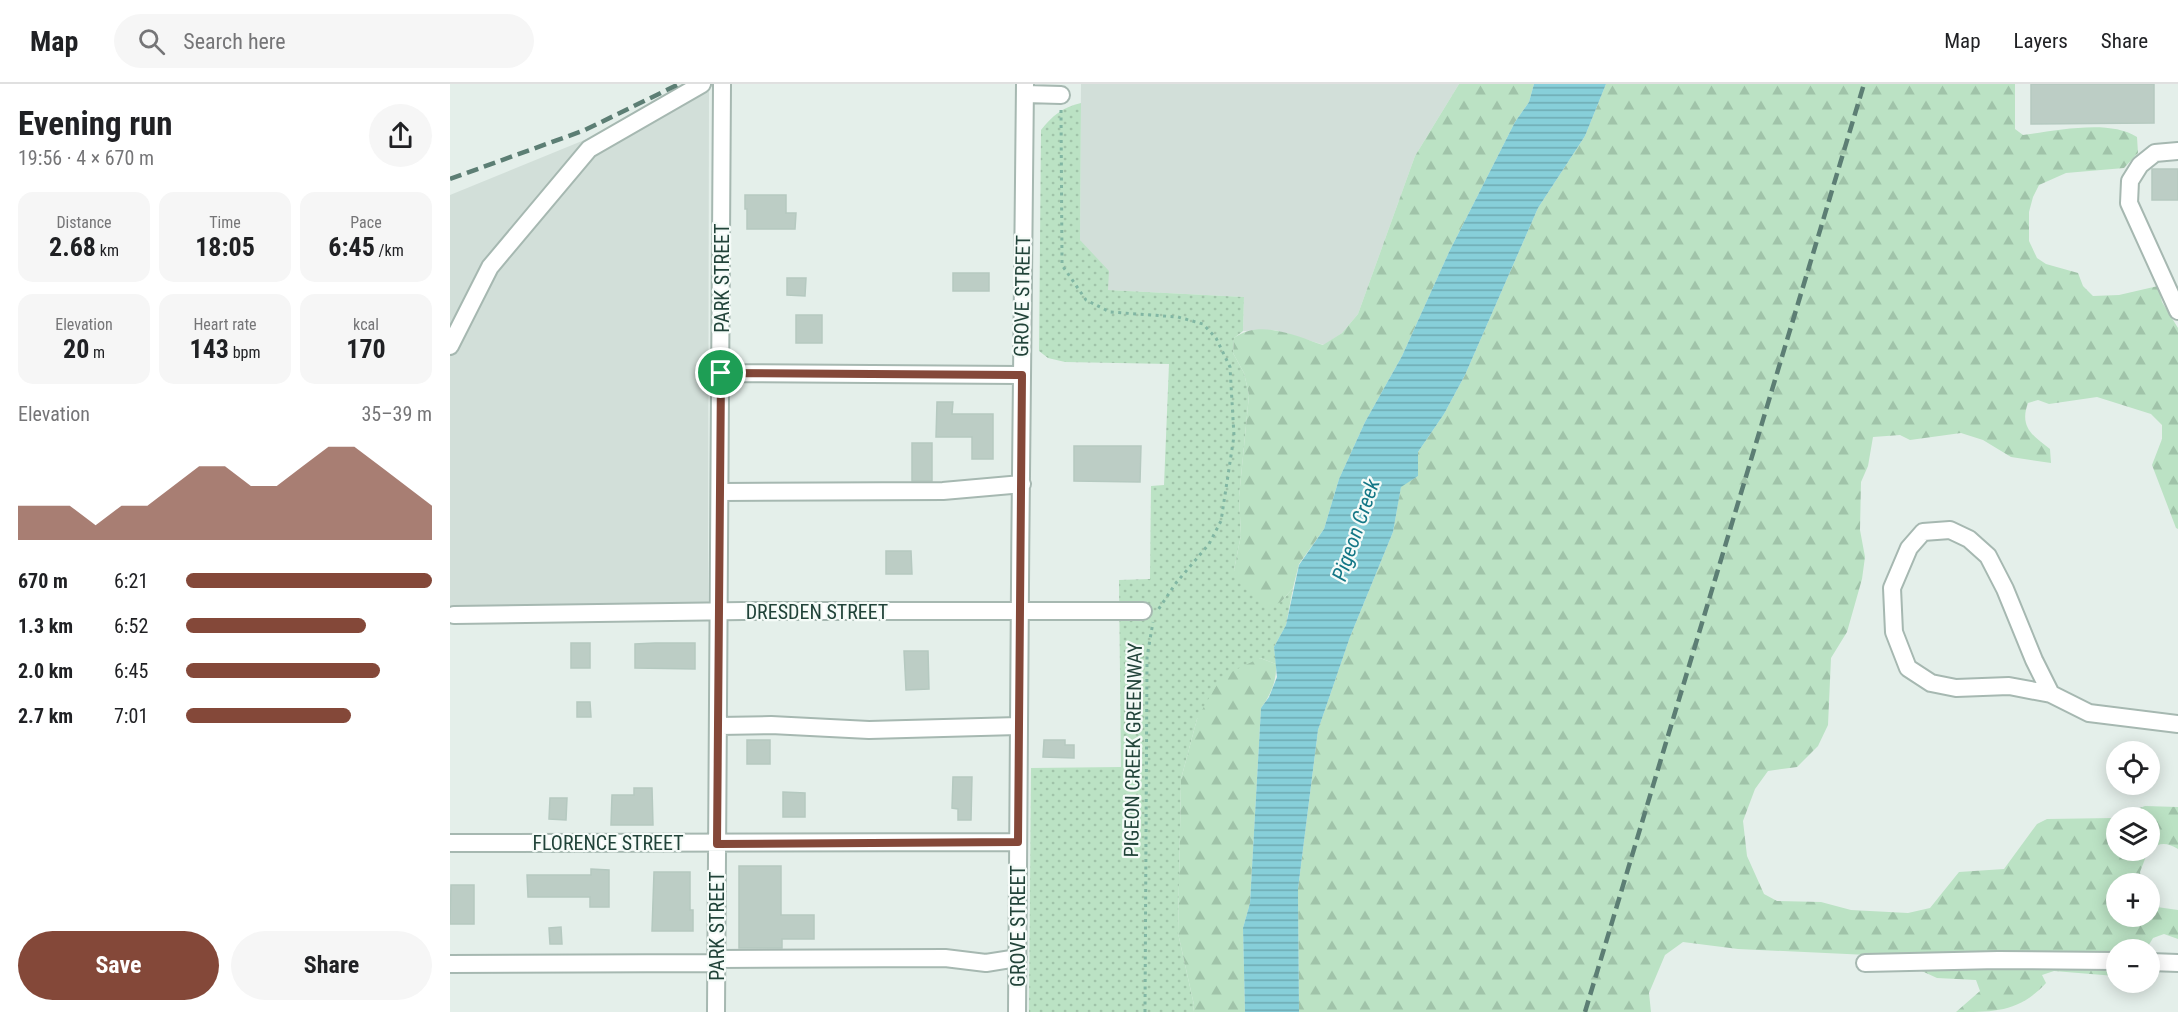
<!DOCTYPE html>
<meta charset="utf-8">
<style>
body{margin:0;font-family:"Roboto Condensed",sans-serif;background:#f6f6f6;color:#202124;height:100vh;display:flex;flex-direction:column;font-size:22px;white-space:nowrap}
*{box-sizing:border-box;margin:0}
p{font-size:20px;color:#757577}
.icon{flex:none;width:33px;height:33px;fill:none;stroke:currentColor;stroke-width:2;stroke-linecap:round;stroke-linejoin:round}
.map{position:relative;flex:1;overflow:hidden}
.details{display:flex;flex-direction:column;background:#fff;width:450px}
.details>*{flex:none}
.fabs{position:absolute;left:1656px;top:657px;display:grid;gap:12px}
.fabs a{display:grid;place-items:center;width:54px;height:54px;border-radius:50%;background:#fff;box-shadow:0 3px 15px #0003;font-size:30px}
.pin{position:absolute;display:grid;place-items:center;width:51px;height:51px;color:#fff;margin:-26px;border:3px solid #fff;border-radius:50%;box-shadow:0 2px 6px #0007}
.round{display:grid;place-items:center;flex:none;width:63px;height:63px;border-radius:32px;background:#f6f6f6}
.summary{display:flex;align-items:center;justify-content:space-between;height:102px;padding:0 18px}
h1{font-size:33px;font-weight:700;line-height:45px}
.figures{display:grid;grid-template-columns:repeat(3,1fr);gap:9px;height:102px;padding:6px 18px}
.figures div{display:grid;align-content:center;border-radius:15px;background:#f6f6f6;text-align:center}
.figures b{font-size:26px;font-weight:700}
.figures small{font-size:16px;font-weight:400}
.figures p{font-size:16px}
.chart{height:168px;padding:12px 18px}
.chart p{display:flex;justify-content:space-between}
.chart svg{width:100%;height:108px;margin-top:6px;fill:#844839;opacity:.7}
.button{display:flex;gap:12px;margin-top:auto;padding:12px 18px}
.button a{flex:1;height:69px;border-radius:36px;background:#844839;color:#fff;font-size:24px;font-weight:700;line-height:69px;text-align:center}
.button a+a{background:#f6f6f6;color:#202124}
ul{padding:0 18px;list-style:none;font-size:20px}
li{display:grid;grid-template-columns:96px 72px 1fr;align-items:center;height:45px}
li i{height:15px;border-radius:8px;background:#844839}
header{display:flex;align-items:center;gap:36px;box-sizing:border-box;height:84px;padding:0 30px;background:#fff;border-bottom:2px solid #e0e0e0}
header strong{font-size:28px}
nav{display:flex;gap:33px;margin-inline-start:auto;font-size:21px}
.search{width:420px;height:54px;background:#f6f6f6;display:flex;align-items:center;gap:15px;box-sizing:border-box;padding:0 21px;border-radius:33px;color:#757577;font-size:22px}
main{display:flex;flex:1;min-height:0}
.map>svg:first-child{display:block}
.built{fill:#d2dfd9}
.grass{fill:url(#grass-dots)}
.forest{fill:url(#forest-firs)}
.water{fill:url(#water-rules)}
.building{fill:#bccdc5;stroke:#b5c9c0;stroke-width:1.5}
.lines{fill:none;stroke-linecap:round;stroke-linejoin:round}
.minor-casing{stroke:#a6b8b1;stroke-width:20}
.path{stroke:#81b6a3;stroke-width:3;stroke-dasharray:3 4.5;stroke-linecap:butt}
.minor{stroke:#fff;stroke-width:16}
.rail{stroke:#5c7e74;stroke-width:4.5;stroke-dasharray:12 6;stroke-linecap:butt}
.route-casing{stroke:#fff;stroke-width:12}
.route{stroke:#844839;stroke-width:8}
.labels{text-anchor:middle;stroke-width:4.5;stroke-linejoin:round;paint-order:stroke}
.street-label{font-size:20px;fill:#214339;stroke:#f5fbf8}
.water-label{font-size:21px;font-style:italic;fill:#147786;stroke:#f5fbf8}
</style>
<header>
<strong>Map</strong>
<div class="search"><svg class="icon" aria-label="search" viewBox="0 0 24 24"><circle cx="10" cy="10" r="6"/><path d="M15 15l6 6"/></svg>Search here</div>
<nav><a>Map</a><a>Layers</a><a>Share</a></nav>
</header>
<main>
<section class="details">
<div class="summary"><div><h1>Evening run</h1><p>19:56 · 4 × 670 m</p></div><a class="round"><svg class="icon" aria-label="share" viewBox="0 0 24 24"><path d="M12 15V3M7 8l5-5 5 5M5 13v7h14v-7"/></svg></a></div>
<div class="figures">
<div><p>Distance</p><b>2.68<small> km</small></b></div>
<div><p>Time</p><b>18:05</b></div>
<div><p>Pace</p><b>6:45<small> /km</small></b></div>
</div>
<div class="figures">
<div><p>Elevation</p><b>20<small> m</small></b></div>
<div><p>Heart rate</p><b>143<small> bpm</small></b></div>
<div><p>kcal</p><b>170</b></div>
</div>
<div class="chart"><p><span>Elevation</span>35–39 m</p>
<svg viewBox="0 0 160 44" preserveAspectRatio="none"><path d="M0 44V30L10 30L20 30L30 38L40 30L50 30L60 22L70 14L80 14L90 22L100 22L110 14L120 6L130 6L140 14L150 22L160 30V44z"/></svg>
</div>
<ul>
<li><b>670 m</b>6:21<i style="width:100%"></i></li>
<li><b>1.3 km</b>6:52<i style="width:73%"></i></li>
<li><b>2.0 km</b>6:45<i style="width:79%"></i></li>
<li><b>2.7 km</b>7:01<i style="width:67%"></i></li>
</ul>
<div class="button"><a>Save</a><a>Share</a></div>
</section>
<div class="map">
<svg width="1728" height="928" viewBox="0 0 1728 928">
<defs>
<pattern id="grass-dots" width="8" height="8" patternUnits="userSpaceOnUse" patternTransform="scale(1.5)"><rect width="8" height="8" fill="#bbe2c4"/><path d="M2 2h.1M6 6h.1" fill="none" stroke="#a0c3a9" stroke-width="1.8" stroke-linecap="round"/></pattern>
<pattern id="forest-firs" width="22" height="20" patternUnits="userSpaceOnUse" patternTransform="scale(1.5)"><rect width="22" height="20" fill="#bbe2c4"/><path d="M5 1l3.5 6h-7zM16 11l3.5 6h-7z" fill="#a0c3a9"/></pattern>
<pattern id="water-rules" width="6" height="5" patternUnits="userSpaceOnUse" patternTransform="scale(1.5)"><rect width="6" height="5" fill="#87cfd9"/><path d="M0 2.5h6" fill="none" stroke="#6eaab1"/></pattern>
</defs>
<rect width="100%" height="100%" fill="#e4efea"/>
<path class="built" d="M631,0h378l-44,72 -57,158 -16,19 -18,12 -49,-15 -32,1 1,-34 -136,-7 -28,-50z
M259,5l-1,515 -258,3v-412z"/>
<path class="grass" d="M631,19l-1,137 29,31 -1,19 136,7 -1,34 -9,7 -1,15 11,20 5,22 -10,102 2,38 -7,35 47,32 12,-14 -7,37 -12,22 2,17 -16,-6 -63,61 -16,60 -3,154 16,72 -1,7h-164l2,-244 90,-1 -2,-187 31,-1 1,-93 13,-1 5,-121 -104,-2 -17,-4 -9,-7 2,-221c11,-14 22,-23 40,-27z"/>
<path class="forest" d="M1009,0h75l-5,18 -14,20 -66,130 -47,104 -37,66 -26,57 -15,50 -25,35 -6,24 -12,14 -11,5 -29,-23 -7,-14 7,-35 -2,-38 10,-102 -5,-22 -11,-20 1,-15c26,-19 62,-2 89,7l19,-12 16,-19 57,-158z
M1156,0h409v45l8,6c34,-4 85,-16 114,2l1,16 -14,15 -58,5 -27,12 -6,12 -4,15v29l8,17 9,6 32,9 5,13 10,10 26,-1 39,-9 4,16 16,26v201l-2,-1 -24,-63 10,-26v-14l-11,-11 -54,-17 -48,7 -11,-4 -10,3c-9,24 5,33 22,46l1,14 -40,-6 -28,-17 -22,-7 -51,7 -10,-5 -27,2 -5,29 -7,16 -1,48 5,27 -3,22 -15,53 -16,26 -3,67 -10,21 -21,21 -29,4 -13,18 -12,32 4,35 17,38 13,7 44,1 30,8 57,3 22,-5 29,-36 45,-3 33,-45 10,-5 66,-1 32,-12 33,1v42c-11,-6 -17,-7 -28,0v-31h-34v32l32,1 -8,21 2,11 -26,1v32h34v-10l28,4v29l-14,-5 -11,4 -6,10 -31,2 -1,26 -61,-5 -12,4 4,8c-27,29 -51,29 -90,29l24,-21 -4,-11 -39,-2 -48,-22 -151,-7 -55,-7 -18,13 -16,38 2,19h-352l-1,-123 20,-159 32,-93 43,-105 8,-46 17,-10v-24l26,-38 21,-39 73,-167 47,-72z
M810,574l16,6c1,17 -5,30 -15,44l-11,195 -7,25 2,84h-52l1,-7 -16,-72 3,-154 16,-60 24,-42z"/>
<path class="water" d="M1084,0h72l-21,52 -47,72 -73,167 -21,39 -26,38v24l-17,11 -8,45 -43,105 -32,93 -20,159 1,123h-54l-2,-84 7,-25 11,-195 8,-11 8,-20 -3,-30 12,-22 13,-60 25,-36 15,-50 26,-57 37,-66 47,-104 66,-130 14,-20z"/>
<path class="building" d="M1581,0h123v39l-123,1z
M1702,85h26v31h-26z
M295,111h41v18h10l-1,16h-48v-20h-2z
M503,189h36v18h-36z
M337,194h19l-1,18 -18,-1z
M346,231h26v28h-26z
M487,318h16l-1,12h41v45h-21v-22h-36z
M462,359h20v38h-20z
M624,362h67l-1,36 -66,-1z
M436,467h25l1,23h-26z
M121,559h19v25h-19z
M205,559h40v26l-60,-1v-24z
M454,567h24l1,38 -23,1z
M127,618h13l1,15h-14z
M297,656h23v24h-23z
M594,656h21v5h9v13l-31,-1z
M503,693h19l-1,43h-13v-11l-6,-1z
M184,704h18l1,37h-42l1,-30h22z
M333,708l22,1v24h-22z
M100,714h17l-1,22 -17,-1z
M289,782h42v49h33v24h-32v9h-43z
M141,785l18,1v37h-19v-10h-62l-1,-22h64z
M204,788h36v38h3v21h-41z
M1,801h23v39h-24z
M111,843l1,17h-12l-1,-16z"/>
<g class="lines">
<g class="minor-casing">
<path id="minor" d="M575,10l36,1
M1728,67l-23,2 -15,12 -10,16 -1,22 49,108
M0,262l40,-79 99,-118 113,-65
M271,289l301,2
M271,408l222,-1 79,-7
M4,531l289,-4h400
M1601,610l-17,-34 -29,-71 -17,-33 -19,-17 -19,-9 -27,2 -14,16 -17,40 2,44 14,36 23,15 25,5 53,-2 42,8 38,19 89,11
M269,642l52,-1 98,5 150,-4
M0,759l568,-1
M266,875l229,-1 41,5 32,-5
M1700,878l28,1
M1415,879l133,-3 118,1
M0,880l266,-1
M266,928l6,-928
M567,928c2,-309 4,-619 8,-928"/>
</g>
<path class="path" d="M611,26l1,155 24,35 24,12 68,5 25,7 13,14 14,29 4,69 -13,85 -12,23 -33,39 -18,27
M695,928l2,-355 6,-35"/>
<use href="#minor" class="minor"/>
<path class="rail" d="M0,95l135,-49 94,-46
M1135,928l279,-928"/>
</g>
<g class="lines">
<g class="route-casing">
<path id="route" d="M271,289l301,2 -4,467 -301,2z"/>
</g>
<use href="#route" class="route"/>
</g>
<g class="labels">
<g class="street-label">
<text transform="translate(272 194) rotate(-90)" y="7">PARK STREET</text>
<text transform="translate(572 212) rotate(-89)" y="7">GROVE STREET</text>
<text x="367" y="535">DRESDEN STREET</text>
<text transform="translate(683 666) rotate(-89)" y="7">PIGEON CREEK GREENWAY</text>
<text x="158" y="766">FLORENCE STREET</text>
<text transform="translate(267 842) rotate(-90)" y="7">PARK STREET</text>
<text transform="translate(568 842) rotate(-90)" y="7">GROVE STREET</text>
</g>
<g class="water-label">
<text transform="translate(906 446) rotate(-71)" y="7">Pigeon Creek</text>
</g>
</g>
</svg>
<div class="fabs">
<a><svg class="icon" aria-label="locate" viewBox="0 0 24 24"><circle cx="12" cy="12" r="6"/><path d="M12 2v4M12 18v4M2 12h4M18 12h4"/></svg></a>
<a><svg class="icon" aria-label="layers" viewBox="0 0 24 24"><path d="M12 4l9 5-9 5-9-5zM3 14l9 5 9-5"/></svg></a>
<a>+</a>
<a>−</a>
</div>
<div class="pin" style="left:271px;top:289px;background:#1e9e55"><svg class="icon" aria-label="arrive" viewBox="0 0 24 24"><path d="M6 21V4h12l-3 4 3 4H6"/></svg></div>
</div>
</main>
